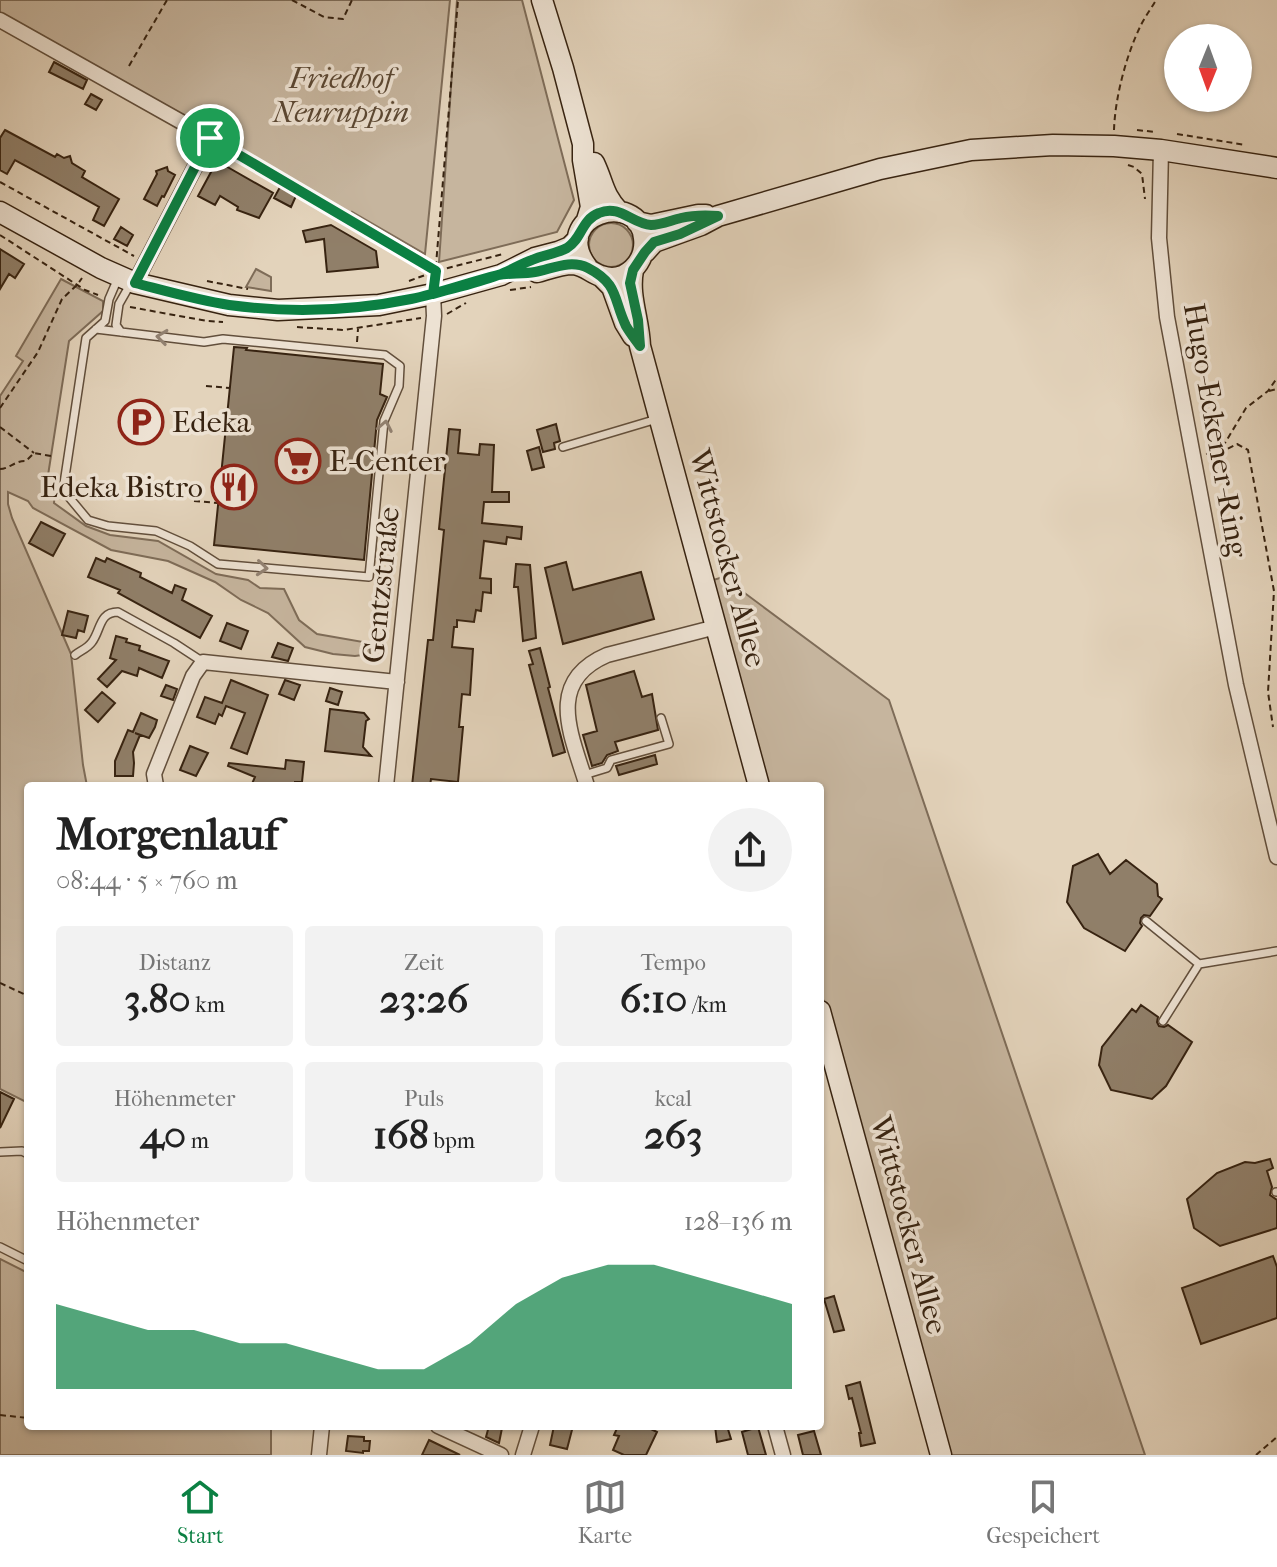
<!DOCTYPE html>
<html lang="de">
<meta charset="utf-8">
<style>
body{margin:0;font-family:"IM FELL French Canon",serif;background:#f2f2f2;color:#222;height:100vh;display:flex;flex-direction:column;font-size:30px;white-space:nowrap}
*{box-sizing:border-box;margin:0}
p{font-size:26px;color:#767676}
.icon{flex:none;width:44px;height:44px;fill:none;stroke:currentColor;stroke-width:2;stroke-linecap:round;stroke-linejoin:round}
.map{position:relative;flex:1;overflow:hidden}
.details{position:absolute;left:24px;top:782px;width:800px;height:648px;display:flex;flex-direction:column;background:#fff;border-radius:8px;box-shadow:0 2px 6px #0004}
.details>*{flex:none}
.needle{width:52px;rotate:181deg}
.buttons{position:absolute;left:1164px;top:24px;display:grid;gap:16px}
.buttons a{display:grid;place-items:center;width:88px;height:88px;border-radius:50%;background:#fff;box-shadow:0 2px 6px #0004;font-size:40px}
.pin{position:absolute;display:grid;place-items:center;width:68px;height:68px;color:#fff;margin:-34px;border:4px solid #fff;border-radius:50%;box-shadow:0 2px 8px #0007}
.round{display:grid;place-items:center;flex:none;width:84px;height:84px;border-radius:42px;background:#f2f2f2}
.head{display:flex;align-items:center;justify-content:space-between;height:136px;padding:0 32px}
h1{font-size:44px;font-weight:700;line-height:60px}
.stats{display:grid;grid-template-columns:repeat(3,1fr);gap:12px;height:136px;padding:8px 32px}
.stats div{display:grid;align-content:center;border-radius:8px;background:#f2f2f2;text-align:center}
.stats b{font-size:40px;font-weight:700}
.stats small{font-size:22px;font-weight:400}
.stats p{font-size:22px}
.chart{height:224px;padding:16px 32px}
.chart p{display:flex;justify-content:space-between}
.chart svg{width:100%;height:144px;margin-top:8px;fill:#0b8043;opacity:.7}
.dock{display:flex;justify-content:space-around;align-items:center;height:112px;border-top:2px solid #e0e0e0;background:#fff;font-size:22px;color:#767676}
.dock a{display:grid;justify-items:center;gap:4px}
.dock .selected{color:#0b8043}
.map>svg:first-child{display:block}
.green{fill:#c6b59e;stroke:#7e6c58;stroke-width:2}
.building{fill:#907f69;stroke:#372311;stroke-width:2}
.lines{fill:none;stroke-linecap:round;stroke-linejoin:round}
.service-casing{stroke:#624f3c;stroke-width:10}
.minor-casing{stroke:#624f3c;stroke-width:17}
.secondary-casing{stroke:#372311;stroke-width:23}
.path{stroke:#372311;stroke-width:2;stroke-dasharray:6 4;stroke-linecap:butt}
.service{stroke:#ede2d3;stroke-width:7}
.minor{stroke:#ede2d3;stroke-width:14}
.secondary{stroke:#ede2d3;stroke-width:20}
.oneway{stroke:#928272}
.route-casing{stroke:#fff;stroke-width:16}
.route{stroke:#0b8043;stroke-width:10}
.labels{text-anchor:middle;stroke-width:7;stroke-linejoin:round;paint-order:stroke}
.park-label{font-size:30px;font-style:italic;fill:#5b4834;stroke:#ede2d3}
.poi-label{font-size:30px;fill:#372311;stroke:#ede2d3;text-anchor:start}
.street-label{font-size:30px;fill:#372311;stroke:#ede2d3}
</style>
<div class="map">
<svg width="1277" height="1455" viewBox="0 0 1277 1455">
<rect width="100%" height="100%" fill="#e3d3bb"/>
<filter id="stains"><feTurbulence type="fractalNoise" baseFrequency=".0025" numOctaves="4"/><feColorMatrix values="0 0 0 0 .2 0 0 0 0 .09 0 0 0 0 .02 0 0 0 .5 -.17"/></filter>
<radialGradient id="worn" r=".72"><stop offset=".6" stop-color="#630" stop-opacity="0"/><stop offset="1" stop-color="#630" stop-opacity=".3"/></radialGradient>
<path class="green" d="M0,0h450l-25,254 -73,-42 -2,4 -350,-201z
M457,0h65l52,200 -17,32 -118,30z
M589 245a22 22 0 1 1 44 0a22 22 0 1 1-44 0Z
M256,269l15,8v14l-25,-4z
M61,279l42,22v10l-34,30 -23,147 9,2 -1,13 32,23 24,9 48,6 58,33 32,6 12,8 24,1 15,31 18,14 52,9 1,11 -15,2 -22,-2 -28,-7 -37,-34 -27,-13 -26,-18 -47,-21 -57,-11 -78,-42 -5,-7 -20,-9v12l4,14 59,136 12,111 4,21h-59v317l-28,-14v-693l23,-35 -7,-5z
M723,577l166,123 256,755h-198l-127,-467v-202h-55l-55,-205z
M0,1259l28,14v153h243v29h-271z"/>
<path class="building" d="M54,62l33,18 -4,9 -34,-17z
M91,94l11,6 -6,10 -11,-6z
M5,130l50,27 2,-3 7,4 6,-2 2,7 13,8 -3,6 37,22 -15,27 -11,-6 6,-13 -55,-31 -29,-16 -8,14 -7,-4v-32z
M217,161l56,32 -14,25 -22,-8 1,-3 -18,-11 -5,9 -17,-9z
M167,167l1,4 7,4 -11,22 -2,-1 -5,10 -13,-7 13,-25 -1,-3z
M280,187l16,9 -5,11 -17,-9z
M331,225l45,26 2,16 -51,5 -3,-33 -18,3 -3,-11z
M121,227l12,8 -6,11 -13,-7z
M0,249l24,15 -9,14 -6,-4 -9,15z
M234,347l13,1 -1,2 137,14 -3,30 7,3 -10,23 -13,140 -150,-15z
M556,424l4,17 -6,2 1,6 -12,3 -6,-22z
M449,429l11,1 -2,23 21,2 1,-11 14,1 -2,47h17v10h-25l-2,21 40,4 -1,12 -14,-2 -1,7 -22,-3 -4,37 11,1v14l-8,-1 -2,19 -5,-1 -2,12 -17,-2v7h-3l-2,20 21,2 -3,46 -8,-1 -3,33h4l-5,55 -27,-3 -1,7h-18l16,-146h5l11,-110 -5,-1z
M539,447l5,20 -12,3 -5,-19z
M41,522l24,12 -12,22 -24,-13z
M96,558l9,4 2,-4 34,15 -1,4 32,16 3,-8 11,4 -4,11 30,16 -12,22 -82,-45 2,-3 -32,-13z
M566,562l7,28 68,-18 13,47 -91,25 -18,-76z
M516,564l14,1 6,73 -13,3 -5,-54h-4z
M68,611l20,5 -4,16 -6,-2 -2,8 -14,-3z
M227,623l21,8 -7,18 -21,-8z
M116,636l11,3 -1,3 14,4 -1,4 30,11 -7,17 -23,-10 -2,8 -15,-5 -15,16 -9,-8 18,-19 -6,-2z
M278,643l15,5 -5,13 -16,-4z
M540,648l10,39 -2,1 17,64 -12,4 -24,-91 4,-1 -4,-13z
M634,671l8,26 10,-3 6,36 -43,12 3,9 -11,4 -5,8 -10,3 -9,-31 14,-4 -11,-46z
M231,680l37,15 -21,59 -16,-6 14,-35 -19,-7 -4,10 -3,-2 -4,10 -18,-7 8,-20 17,6z
M285,680l15,5 -6,15 -15,-6z
M166,685l11,4 -4,11 -12,-4z
M330,688l12,4 -4,13 -12,-4z
M102,692l13,11 -17,19 -13,-12z
M330,709l34,4 5,6 -3,2 -3,26 8,9 -46,-5z
M141,713l16,7 -2,7 -6,11 -14,-5 5,2 -7,17 1,11 -1,13h-18v-15l13,-31 5,2z
M190,746l18,7 -12,23 -16,-6z
M655,755l2,9 -38,11 -3,-9z
M286,760l18,2 -2,20h-7v4h-44l4,-9 -27,-11 1,-3 56,6z
M1098,854l12,20 16,-14 31,24 1,12 4,3 -12,17 -6,-1 -3,3 -1,5 2,3 -17,25 -41,-23 -17,-26 6,-36z
M1141,1005l17,12 -1,5 2,4 5,1 4,-2 24,17 -26,44 -14,13 -41,-9 -12,-25 3,-18 30,-38 4,3z
M0,1092l14,7 -14,29z
M1270,1159l3,9 -6,3 5,16 -2,8 7,5v28l-57,18 -26,-18 -7,-29 30,-26 28,-11 10,1z
M1273,1256l4,11v51l-76,26 -19,-56z
M834,1296l10,34 -10,2 -10,-33z
M860,1382l15,61 -14,3 -2,-13h2l-9,-35 -3,1 -3,-13z
M489,1426l13,2 -3,15 -13,-6z
M554,1426h19l-6,23 -17,-4z
M618,1426h27l12,6 -11,23h-22l-11,-5 6,-14 -5,-1z
M715,1426h12l4,13 -14,3z
M758,1427l8,28h-18l-6,-23z
M814,1431l7,24h-18l-5,-20z
M348,1436l16,1v4h6l-1,10h-6v2l-17,-2z
M429,1440l31,15h-38z"/>
<g class="lines">
<g class="service-casing">
<path id="service" d="M96,329l108,13 19,-3 162,16 15,11 -1,20 -15,35 -15,156 -151,-13 -28,-18 -34,-15 -48,-5 -20,-6 -25,-30 23,-152 19,-17 4,-22 9,-21
M121,332l-5,-7 3,-21 12,-21
M563,447l94,-28
M75,655c5,-4 13,-7 17,-13 9,-12 7,-30 26,-30l56,31 29,19
M584,775l23,-7 4,-8 58,-16 -8,-26
M1146,921l53,43
M1163,1021l36,-57 78,-13
M0,1152l22,-1 6,3
M1276,1192h1
M0,1247l28,14"/>
</g>
<g class="minor-casing">
<path id="minor" d="M0,20l210,118 -75,145
M1161,150l-2,88 8,79 69,368 41,172
M156,786l-2,-12 39,-98 10,-14 194,20
M386,786l48,-470 -1,-22
M587,786c-15,-50 -43,-104 20,-131l109,-28
M438,1426l63,29
M775,1426l8,29
M319,1455l3,-29
M523,1455l9,-29"/>
</g>
<g class="secondary-casing">
<path id="secondary" d="M542,0l21,68 20,76v16l8,47 -4,13
M594,163c10,21 8,30 25,49
M0,212l101,56 34,15 94,22 49,5 101,-5 54,-11 68,-19 34,-17 23,-6 12,-5 8,-8
M637,222l14,3 47,-10h8
M645,252l9,-10 47,-17 17,-9 162,-47 91,-19 82,-5 61,1 47,4 116,18
M633,270c-5,26 6,49 7,76l119,440
M537,272c11,-3 24,-8 36,-8 12,1 18,9 28,12 25,9 46,-15 43,-38 -5,-50 -96,-23 -57,29
M602,277l10,10 13,36 8,13
M820,1011l121,444"/>
</g>
<path class="path" d="M292,0l32,17 19,2 9,-19
M129,66l38,-66
M1114,130c1,-32 12,-74 26,-103 4,-9 11,-18 16,-27
M1137,130l18,2
M1177,134l69,11
M223,146l212,125
M1128,165l6,2 8,7 3,25
M0,182l134,74
M0,235l85,55 13,5
M435,277l23,-277
M207,281l41,8
M409,281l27,-10 67,-17
M510,290l21,-3
M130,307l77,14 16,1
M447,314l19,-11
M297,327l47,3 77,-12
M357,342l1,-13
M206,386l24,2
M1269,391l8,-2
M0,408l38,-56 24,-53 15,-14 5,-7
M0,427l34,26
M1219,453l18,-9 11,6 26,141 -6,101 5,35
M1206,454l13,-1 27,-45 22,-17 9,-13
M0,469c9,0 16,-9 26,-8l8,-8 17,3
M194,501l24,2
M0,983l28,13
M0,1415l28,3
M1256,1455l21,-18"/>
<use href="#service" class="service"/>
<use href="#minor" class="minor"/>
<use href="#secondary" class="secondary"/>
</g>
<defs><path id="oneway-chevron" d="M-2-3.5L2.5 0L-2 3.5" fill="none" stroke-width="1.6" stroke-linecap="round" stroke-linejoin="round" transform="scale(2)"/></defs>
<g class="oneway">
<use href="#oneway-chevron" transform="translate(162 337) rotate(-173)"/>
<use href="#oneway-chevron" transform="translate(385 426) rotate(-79)"/>
<use href="#oneway-chevron" transform="translate(262 568) rotate(5)"/>
</g>
<g class="lines">
<g class="route-casing">
<path id="route" d="M210,138l-75,145c31,8 62,17 94,22 59,8 123,6 182,-6 29,-6 58,-17 87,-24 12,-2 25,-1 37,-3 17,-3 35,-13 53,-4 31,16 25,31 38,58 4,7 9,13 14,20l-2,-26 -8,-37 3,-13 12,-18 9,-10 26,-8 38,-18c-13,-1 -24,-1 -37,2 -9,2 -20,7 -30,7 -19,-1 -31,-21 -52,-12 -18,7 -17,26 -32,35 -11,6 -24,7 -35,12 -12,4 -22,11 -34,15 -21,8 -44,13 -65,19l3,-23 -226,-133"/>
</g>
<use href="#route" class="route"/>
</g>
<defs>
<g id="parking-ring" transform="scale(2.3)"><circle r="9.5" fill="#ede2d3" stroke="#8f2418" stroke-width="1.5"/><path d="M-3.5-5.5H1a3.5 3.5 0 0 1 0 7H-1V5.5H-3.5ZM-1-3.4V-.6H.8a1.4 1.4 0 0 0 0-2.8Z" fill="#8f2418"/></g>
<g id="supermarket-ring" transform="scale(2.3)"><circle r="9.5" fill="#ede2d3" stroke="#8f2418" stroke-width="1.5"/><path d="M-6-5.5h2.5l.6 2H6L4.5 2H-2.5L-4.4-4H-6ZM-1.5 3.2a1.3 1.3 0 1 0 .1 0ZM3 3.2a1.3 1.3 0 1 0 .1 0Z" fill="#8f2418"/></g>
<g id="restaurant-ring" transform="scale(2.3)"><circle r="9.5" fill="#ede2d3" stroke="#8f2418" stroke-width="1.5"/><path d="M-5-6h1v4h1v-4h1v4h1v-4h1v5L-1.5 .5V6h-2V.5L-5-1ZM5-6V6H3V1.5H1.5Q1.5-4 5-6Z" fill="#8f2418"/></g>
</defs>
<g fill-rule="evenodd">
<use href="#parking-ring" x="141" y="422"/>
<use href="#supermarket-ring" x="298" y="461"/>
<use href="#restaurant-ring" x="234" y="487"/>
</g>
<g class="labels">
<g class="park-label">
<text x="341" y="88">Friedhof<tspan x="341" dy="34">Neuruppin</tspan></text>
</g>
<g class="poi-label">
<text x="172" y="432">Edeka</text>
<text x="329" y="471">E-Center</text>
<text x="203" y="497" text-anchor="end">Edeka Bistro</text>
</g>
<g class="street-label">
<text transform="translate(1216 430) rotate(80)" y="10">Hugo-Eckener-Ring</text>
<text transform="translate(728 558) rotate(75)" y="10">Wittstocker Allee</text>
<text transform="translate(381 585) rotate(-84)" y="10">Gentzstraße</text>
<text transform="translate(909 1225) rotate(75)" y="10">Wittstocker Allee</text>
</g>
</g>
<rect width="100%" height="100%" filter="url(#stains)"/>
<rect width="100%" height="100%" fill="url(#worn)"/>
</svg>
<div class="buttons">
<a><svg class="needle" viewBox="-14 -14 28 28"><path d="M0-13l5 13h-10z" fill="#e53935"/><path d="M0 13l5-13h-10z" fill="#767676"/></svg></a>
</div>
<div class="pin" style="left:210px;top:138px;background:#1e9e55"><svg class="icon" aria-label="arrive" viewBox="0 0 24 24"><path d="M6 21V4h12l-3 4 3 4H6"/></svg></div>
<section class="details">
<div class="head"><div><h1>Morgenlauf</h1><p>08:44 · 5 × 760 m</p></div><a class="round"><svg class="icon" aria-label="share" viewBox="0 0 24 24"><path d="M12 15V3M7 8l5-5 5 5M5 13v7h14v-7"/></svg></a></div>
<div class="stats">
<div><p>Distanz</p><b>3.80<small> km</small></b></div>
<div><p>Zeit</p><b>23:26</b></div>
<div><p>Tempo</p><b>6:10<small> /km</small></b></div>
</div>
<div class="stats">
<div><p>Höhenmeter</p><b>40<small> m</small></b></div>
<div><p>Puls</p><b>168<small> bpm</small></b></div>
<div><p>kcal</p><b>263</b></div>
</div>
<div class="chart"><p><span>Höhenmeter</span>128–136 m</p>
<svg viewBox="0 0 160 44" preserveAspectRatio="none"><path d="M0 44V18L10 22L20 26L30 26L40 30L50 30L60 34L70 38L80 38L90 30L100 18L110 10L120 6L130 6L140 10L150 14L160 18V44z"/></svg>
</div>
</section>
</div>
<nav class="dock">
<a class="selected"><svg class="icon" aria-label="home" viewBox="0 0 24 24"><path d="M3 11l9-7 9 7M6 9v11h12V9"/></svg>Start</a>
<a><svg class="icon" aria-label="map" viewBox="0 0 24 24"><path d="M3 6l6-2 6 2 6-2v14l-6 2-6-2-6 2zM9 4v14M15 6v14"/></svg>Karte</a>
<a><svg class="icon" aria-label="saved" viewBox="0 0 24 24"><path d="M7 4h10v16l-5-4-5 4z"/></svg>Gespeichert</a>
</nav>
